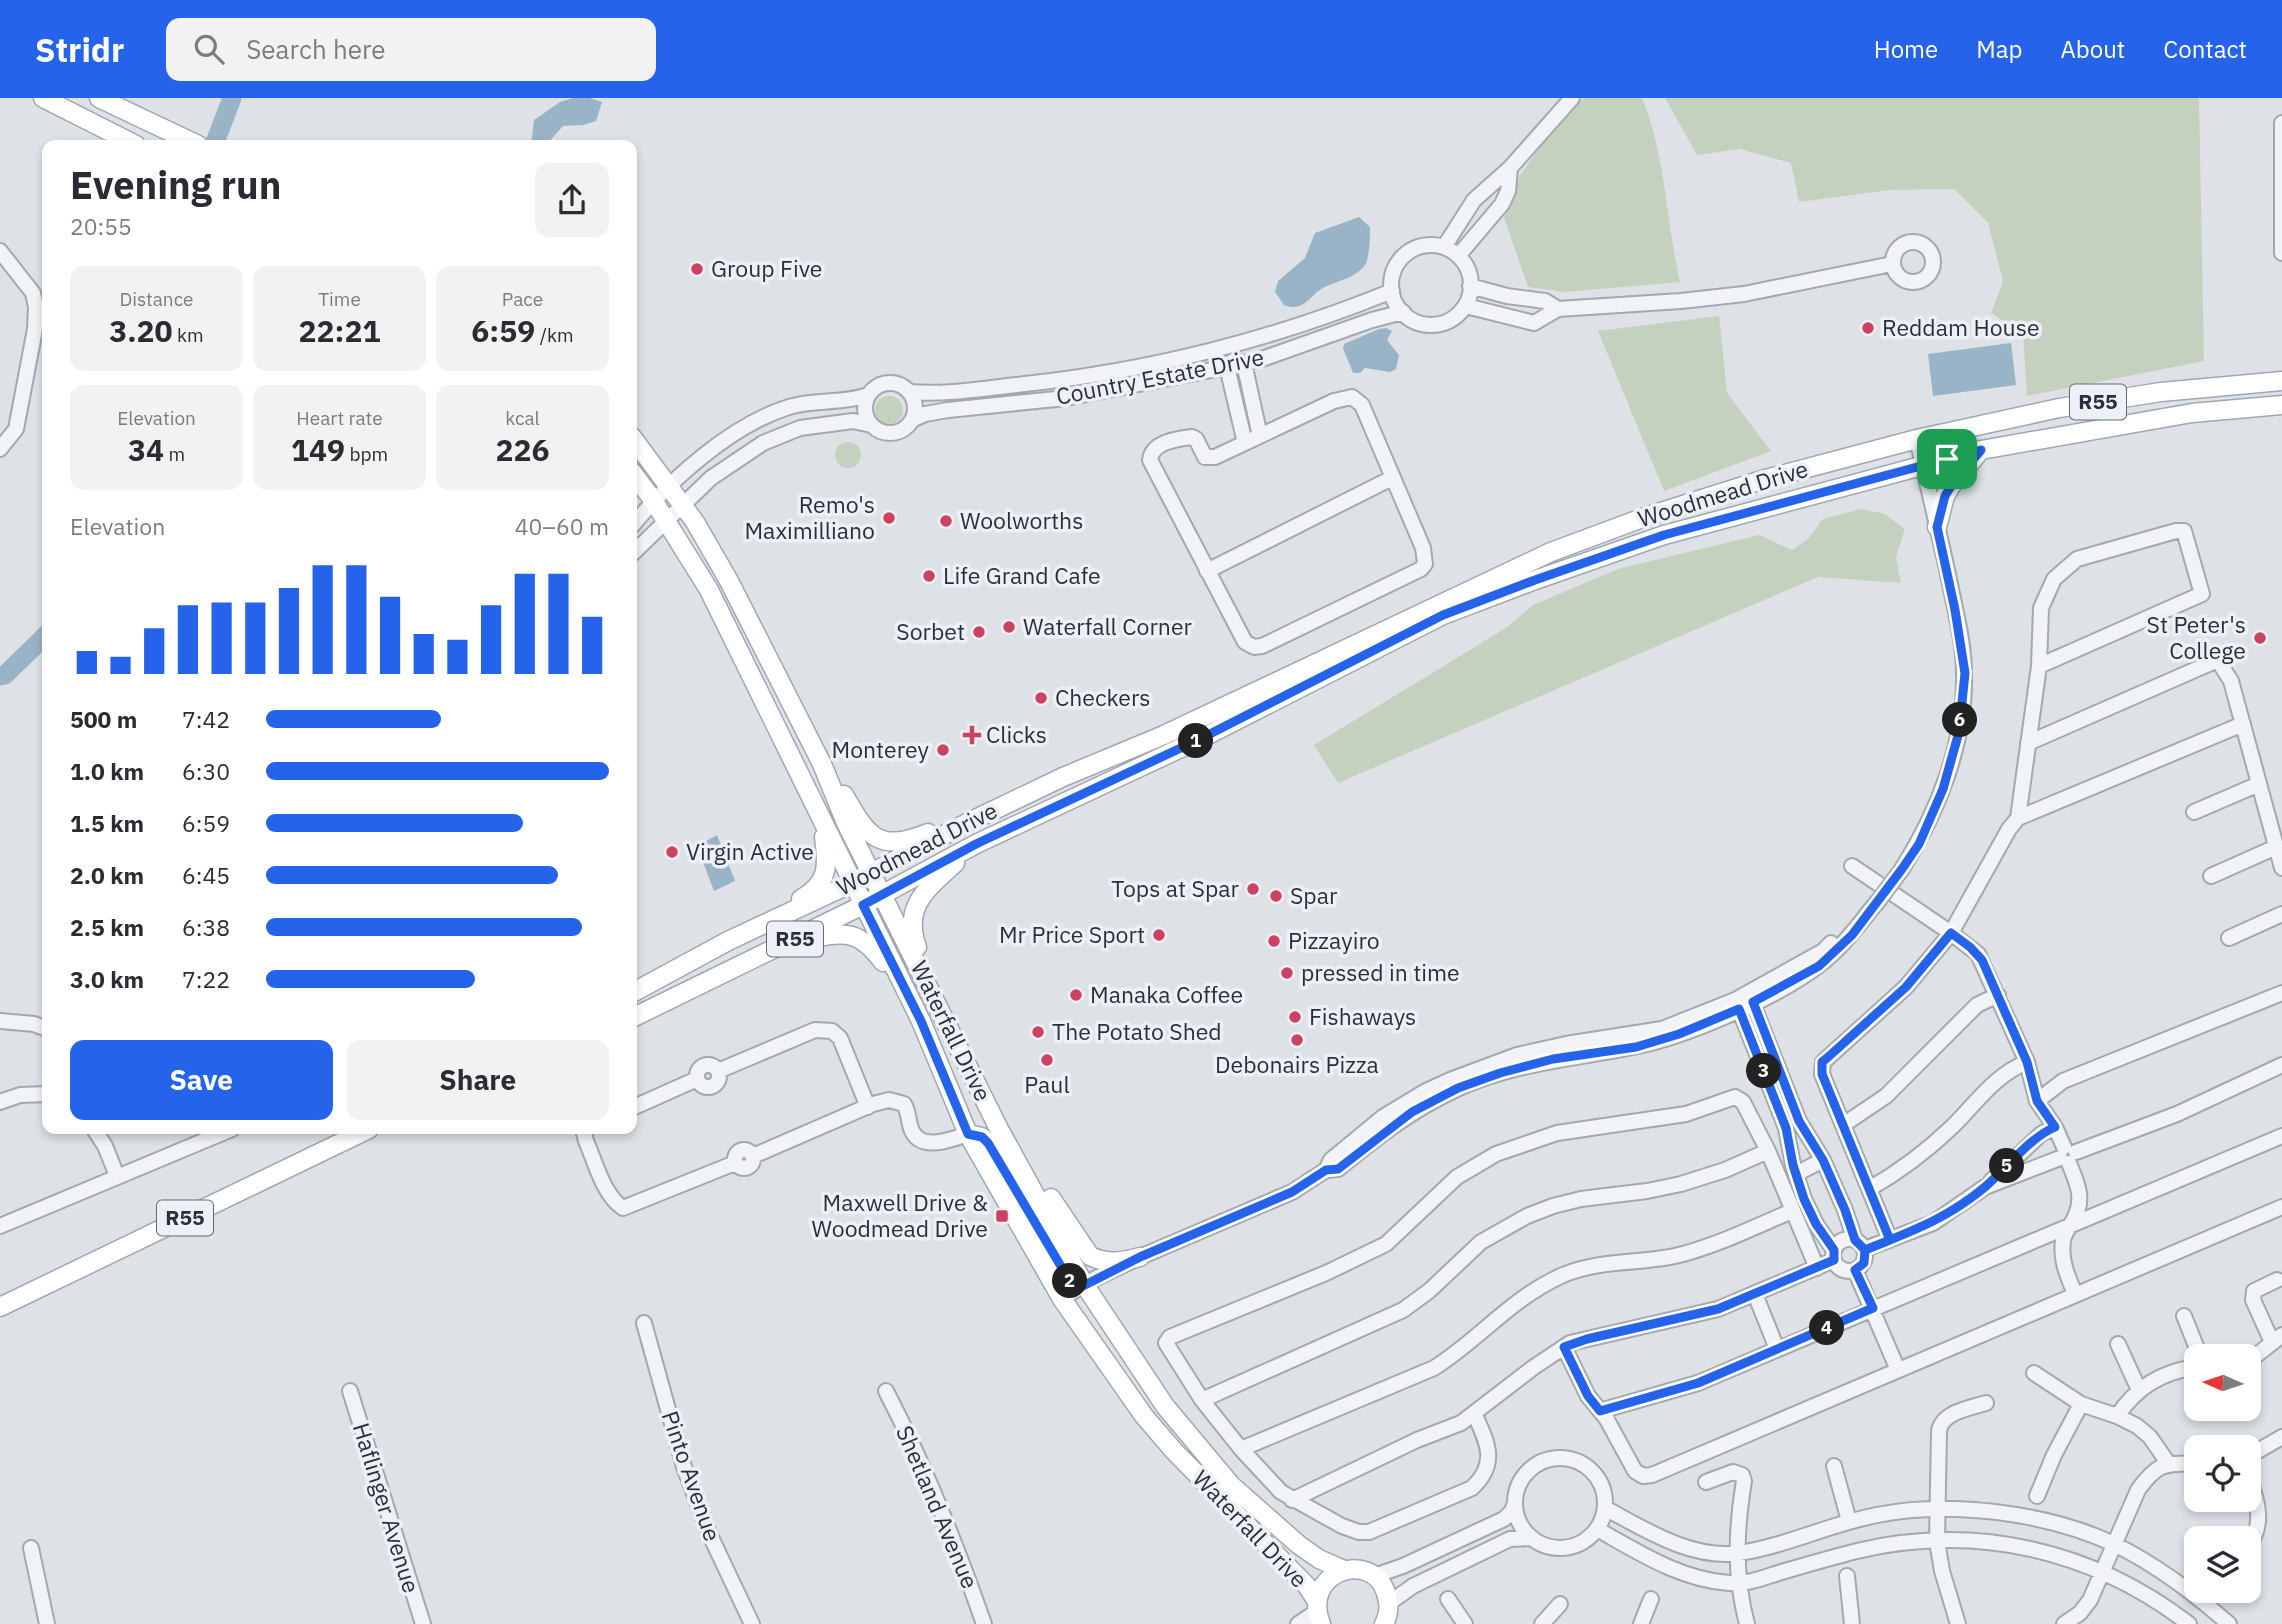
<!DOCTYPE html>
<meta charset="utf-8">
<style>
body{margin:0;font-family:"IBM Plex Sans",sans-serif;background:#f2f2f3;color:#2b2b33;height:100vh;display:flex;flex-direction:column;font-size:26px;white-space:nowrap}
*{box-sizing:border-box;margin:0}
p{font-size:23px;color:#7c7c81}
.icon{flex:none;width:38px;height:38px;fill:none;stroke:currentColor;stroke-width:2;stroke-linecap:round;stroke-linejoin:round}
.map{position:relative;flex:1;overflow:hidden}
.drawer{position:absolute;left:42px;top:42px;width:595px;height:994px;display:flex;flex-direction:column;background:#fff;border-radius:14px;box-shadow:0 4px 10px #0003}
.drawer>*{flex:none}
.needle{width:46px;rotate:273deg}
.controls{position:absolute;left:2184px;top:1246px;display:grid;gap:14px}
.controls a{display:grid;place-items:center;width:77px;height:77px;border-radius:14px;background:#fff;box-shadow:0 4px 10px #0003;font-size:35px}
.pin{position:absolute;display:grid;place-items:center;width:60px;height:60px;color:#fff;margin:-30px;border-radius:14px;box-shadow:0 4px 10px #0006}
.km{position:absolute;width:35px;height:35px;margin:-18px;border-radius:50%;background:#222;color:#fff;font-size:19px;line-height:35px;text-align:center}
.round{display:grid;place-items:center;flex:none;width:74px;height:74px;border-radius:14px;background:#f2f2f3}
.headline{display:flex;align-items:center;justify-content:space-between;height:119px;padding:0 28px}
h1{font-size:38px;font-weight:700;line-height:52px}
.figures{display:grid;grid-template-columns:repeat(3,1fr);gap:10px;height:119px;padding:7px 28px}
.figures div{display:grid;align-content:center;border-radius:14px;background:#f2f2f3;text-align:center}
.figures b{font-size:30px;font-weight:700}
.figures small{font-size:19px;font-weight:400}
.figures p{font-size:19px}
.chart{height:196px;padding:14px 28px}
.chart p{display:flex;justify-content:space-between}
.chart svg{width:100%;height:126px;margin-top:7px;stroke:#2563eb;stroke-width:6}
.primary-button{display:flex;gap:14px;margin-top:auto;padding:14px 28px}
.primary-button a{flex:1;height:80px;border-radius:14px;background:#2563eb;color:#fff;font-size:28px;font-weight:700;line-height:80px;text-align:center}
.primary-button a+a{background:#f2f2f3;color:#2b2b33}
ul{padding:0 28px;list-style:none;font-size:23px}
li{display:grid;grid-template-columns:112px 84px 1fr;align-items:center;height:52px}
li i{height:18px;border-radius:9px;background:#2563eb}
header{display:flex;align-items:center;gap:42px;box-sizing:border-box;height:98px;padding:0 35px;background:#2563eb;color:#fff}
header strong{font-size:33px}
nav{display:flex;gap:38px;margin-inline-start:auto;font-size:24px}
.search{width:490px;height:63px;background:#f2f2f3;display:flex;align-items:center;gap:18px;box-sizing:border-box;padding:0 24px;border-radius:14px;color:#7c7c81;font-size:26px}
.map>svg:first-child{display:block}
.green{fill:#c5d1bf}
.water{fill:#99b3c7}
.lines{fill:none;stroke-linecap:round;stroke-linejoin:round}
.river{stroke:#99b3c7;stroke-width:19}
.minor-casing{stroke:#a3a9b1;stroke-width:18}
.major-casing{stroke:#9ea8b3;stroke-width:21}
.minor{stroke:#f1f3f6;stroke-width:14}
.major{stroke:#fff;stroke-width:18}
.minor-bridge-casing{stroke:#a3a9b1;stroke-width:18;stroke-linecap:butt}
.minor-bridge{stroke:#f1f3f6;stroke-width:14}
.route-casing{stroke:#fff;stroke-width:14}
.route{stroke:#2563eb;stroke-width:9}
.poi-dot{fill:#cc4362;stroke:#edf1f5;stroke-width:2.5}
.labels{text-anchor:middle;stroke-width:7;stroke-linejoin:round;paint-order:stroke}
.shield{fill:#edf1f5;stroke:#626b75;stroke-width:2}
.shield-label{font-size:21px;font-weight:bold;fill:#27313e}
.poi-label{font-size:23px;fill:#27313e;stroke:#edf1f5;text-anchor:start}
.street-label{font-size:23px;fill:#27313e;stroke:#edf1f5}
</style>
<header>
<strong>Stridr</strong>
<div class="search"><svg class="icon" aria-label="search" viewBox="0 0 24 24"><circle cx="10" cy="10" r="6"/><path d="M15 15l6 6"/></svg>Search here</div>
<nav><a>Home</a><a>Map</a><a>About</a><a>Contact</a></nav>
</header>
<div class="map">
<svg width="2282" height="1526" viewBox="0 0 2282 1526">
<rect width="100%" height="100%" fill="#dee2e7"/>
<path class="green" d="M1584,0h58c24,58 24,123 38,184l-115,10 -37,-5 -24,-69 13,-38 34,-49z
M1665,0h534l5,263 -177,35 -4,-62 -32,-21 12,-32 -15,-58 -34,-34 -64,1 -91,12 -8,-39 -51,-14 -43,6z
M1719,218l8,77 44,58 -107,40 -66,-160z
M875 312a14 14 0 1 1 28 0a14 14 0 1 1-28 0Z
M835 357a13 13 0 1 1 26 0a13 13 0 1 1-26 0Z
M1861,411l24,5 20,15 -9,28 5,26 -83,-6 -480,206 -24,-38 192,-117 27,-23 85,-36 141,-34 33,15 15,-10 16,-21z"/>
<path class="water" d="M573,0h17l12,4 -6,19 -13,4 -20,1 -17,19h-15l3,-25 26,-18z
M1359,119l11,10c0,10 0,29 -5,38 -10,14 -30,16 -44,24 -11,7 -18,24 -37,16l-9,-13 3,-11 27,-23 10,-25z
M1386,230l6,3 -5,9 12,15 -3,14 -6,3 -25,-4 -5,5h-7l-10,-25 1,-4 35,-15z
M2011,245l5,42 -83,11 -5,-42z
M717,737l18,46 -21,10 -17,-45z"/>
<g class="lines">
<path class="river" d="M214,47l18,-47
M0,578l5,-1 42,-41"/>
<g class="minor-casing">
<path id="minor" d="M2282,25v130
M1893 164a20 20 0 1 1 40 0a20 20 0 1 1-40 0Z
M1391 187a40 40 0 1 1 80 0a40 40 0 1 1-80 0Z
M1444,149l30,-47 36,-32 62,-70
M0,153l33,42 3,14 -1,22 -19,100 -16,20
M1458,158l44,-52 6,-13 2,-23
M1470,188l37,10 38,5 13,8
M1466,208l68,17 24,-14 123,-8 63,-7 148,-30
M1233,263l-6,6 18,76
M1236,263l8,2 16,73
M865 310a25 25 0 1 1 50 0a25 25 0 1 1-50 0Z
M909,294c35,3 72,-3 107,-7 129,-13 256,-45 376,-94
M1352,299l10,8 61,143 2,16 -4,5 -159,77 -8,1 -9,-5 -95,-182c2,-18 26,-21 42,-23l4,2 9,18h10l119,-56z
M912,322l13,-6 23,-4 118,-12 161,-31 32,-7 113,-40 31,-8
M632,428c38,-46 99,-101 157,-119 25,-8 54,-3 79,-12
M632,456l79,-76 52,-35 37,-15 53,-7 18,4
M1207,473l185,-93
M2028,645l185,-81h6l12,19 51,187
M2194,714l65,-28
M2018,720l21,-152 2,-58 13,-29 23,-20 99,-28h8l18,63 -163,72
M1852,768l99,67 27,21 49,108 10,39 18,26 9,20
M1902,771c36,-57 64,-127 62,-195 0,-32 -9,-64 -15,-95 -10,-46 -21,-93 -32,-140
M2211,778l65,-29
M2229,840l53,-24
M1749,896l50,127 24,39 22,50 10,30
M1736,903l50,127 7,37 11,34 12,25 18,26
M0,923l34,3 13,5
M697 978a11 11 0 1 1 22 0a11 11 0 1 1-22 0Z
M718,973l97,-41 17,1 8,7 28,69
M2037,1003l26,-20 219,-88
M0,1004l20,-7 27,-1
M632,1010l65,-29
M1843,1027l43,-29 91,-91 21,-10
M94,1031l11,17 12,30
M587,1031l-3,4 2,8c9,20 17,54 37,67l112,-45
M735 1061a9 9 0 1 1 18 0a9 9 0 1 1-18 0Z
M2076,1054l101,-38 105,-49
M753,1058l120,-52 16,-4 15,4c5,8 4,18 8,27 10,21 40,8 56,3
M2069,1065c9,22 16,36 4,58 -4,6 -9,13 -10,20 -3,19 5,36 12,53
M1326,1072l5,-10 52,-43 43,-26 24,-11 67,-25 49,-11 96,-15 73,-29 88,-49 8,-8
M1796,1076l27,-14
M1991,1083l50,-47 14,-7
M1869,1091c30,-17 59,-39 84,-63 24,-24 42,-51 74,-64
M0,1128l232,-97
M1833 1157a16 16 0 1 1 32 0a16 16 0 1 1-32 0Z
M1890,1142l-68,-166 1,-12 83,-75 45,-54 58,-104 9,-11 225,-94
M1865,1151l68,-26 52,-36 75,-29
M1855,1172l43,100
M1755,1196l22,55
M1062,1201l22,-15 56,-27 152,-65 34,-22 12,-1c38,-31 75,-60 119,-80 56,-26 117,-30 176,-42 50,-9 145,-50 185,-81 25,-18 42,-44 61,-66
M2184,1218l16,40
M644,1225l40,144 25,66 43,91
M2272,1244l-19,-42 1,-9 23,-11
M2118,1246l21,46
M1564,1249l24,49 18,22 29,53 8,5 9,-1 630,-268
M2249,1260l9,-4 24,-19
M2034,1275l47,31 36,12 20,10 13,11 18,26
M350,1293l73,233
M886,1293c39,75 70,153 98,233
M1202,1302l201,-90 26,-19 52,-49 46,-26 26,-10 28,-7 66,-8 34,-7 44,-14 43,-19
M1600,1313l98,-28 584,-247
M1474,1315c13,29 25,50 -2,75l-103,44h-10l-17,-6 -61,-34 -40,-43 -39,-49 -36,-57 4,-6 156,-64 60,-29 71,-67 39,-23 61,-21 129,-19 49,-17 8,5 25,49 49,117
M2117,1318c20,-29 44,-44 79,-49
M1241,1351l193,-81c46,-29 77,-70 129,-93 41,-17 80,-10 120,-21 37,-10 74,-28 109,-43
M2249,1358l33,-19
M1515 1405a45 45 0 1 1 90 0a45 45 0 1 1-90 0Z
M1834,1368l15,55
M2249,1381c9,22 15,46 0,66
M1706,1384l27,-10 9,3 2,6c-8,49 -10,94 3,143
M2037,1398l17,-41 27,-51
M1292,1402l125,-60 44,-17 73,-56 36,-24 148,-34 116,-49
M1605,1410c39,21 87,52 134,45 47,-7 91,-29 138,-38 73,-15 172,-2 239,30 42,21 78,48 113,79
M1597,1431c41,23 84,51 132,54 19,2 38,-7 56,-12 24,-7 48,-14 72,-20 119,-28 236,-1 332,73
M31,1450l16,76
M1374,1478l29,-10 101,-47 8,-8 3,-8
M1847,1478l5,48
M1448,1501l17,25
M1389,1505l24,-17 97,-47 22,-1
M1298,1526l18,-12
M1542,1526l18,-20
M1641,1526l10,-25
M1958,1526l-16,-53 -5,-30 2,-110c3,-19 31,-23 47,-28
M2064,1526l16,-11 10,-13 48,-110c20,-28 27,-26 58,-27"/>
</g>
<g class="major-casing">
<path id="major" d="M43,0l93,47
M99,0l99,47
M632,339l63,85 34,59 93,183 24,59 153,306 85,155 81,122 66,79 68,60 20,14 25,11
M632,374l21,28 56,90 212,431 47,113 94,165 82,117 30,35 133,135 9,14
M1937,429l8,-31 8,-13 28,-33
M844,697c24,42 34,58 84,38
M801,801c28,-16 27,-33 23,-62
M811,841c34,-9 50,-7 72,23
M917,849c-15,-41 11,-59 38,-84
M632,895l96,-52 124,-58 115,-60 96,-46 101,-42 387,-183 94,-35 117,-37 155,-41 142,-31 102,-16 121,-11
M632,920l231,-113 113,-61 224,-105 243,-124 92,-35 129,-45 317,-85 211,-37 90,-8
M968,1036l14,3 6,6 84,142
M1051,1100l39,58c16,8 32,6 50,1
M0,1209l369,-178
M1321,1526c-21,-52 51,-76 65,-31 3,11 4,20 -2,31"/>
</g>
<use href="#minor" class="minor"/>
<use href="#major" class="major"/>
<g class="minor-bridge-casing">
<path id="minor-bridge" d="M1879,802l23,-31"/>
</g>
<use href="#minor-bridge" class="minor-bridge"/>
</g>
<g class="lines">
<g class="route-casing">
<path id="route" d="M1947,361l-283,76 -129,45 -92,35 -243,124 -224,105 -113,61 58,116 47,113 14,3 6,6 87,147 65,-33 152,-65 34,-22 12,-1 74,-57 46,-24 42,-15 53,-14 83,-12 43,-13 60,-25 47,119 7,37 11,34 12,25 18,26v10l-116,49 -131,30 -23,8 24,49 12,15 98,-28 175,-75 -18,-38 9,-7 1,-13 25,-10 -68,-166v-12l5,-4 79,-71 45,-54 19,14 12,13 45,102 10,39 18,26c-27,12 -47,40 -70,60 -40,33 -73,44 -120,63l-10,-10 -10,-30 -22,-50 -24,-39 -46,-119 66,-36 33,-31 50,-66 17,-25 24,-55 16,-57 6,-59 -10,-63 -18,-83 8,-31 8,-13 28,-33 -34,9"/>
</g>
<use href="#route" class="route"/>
</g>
<g class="poi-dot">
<circle cx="697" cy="171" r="7"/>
<circle cx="1868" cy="230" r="7"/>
<circle cx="889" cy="420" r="7"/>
<circle cx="946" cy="423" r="7"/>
<circle cx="929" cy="478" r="7"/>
<circle cx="1009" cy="529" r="7"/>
<circle cx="979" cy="534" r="7"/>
<circle cx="2260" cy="540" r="7"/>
<circle cx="1041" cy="600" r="7"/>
<path d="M968.5 626.5h7v7h7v7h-7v7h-7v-7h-7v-7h7z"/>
<circle cx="943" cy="652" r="7"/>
<circle cx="672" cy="754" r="7"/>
<circle cx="1253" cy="791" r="7"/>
<circle cx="1276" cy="798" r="7"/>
<circle cx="1159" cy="837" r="7"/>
<circle cx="1274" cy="843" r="7"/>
<circle cx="1287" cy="875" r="7"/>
<circle cx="1076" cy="897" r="7"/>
<circle cx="1295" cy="919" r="7"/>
<circle cx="1038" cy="934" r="7"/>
<circle cx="1297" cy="942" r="7"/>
<circle cx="1047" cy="962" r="7"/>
<rect x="995" y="1111" width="14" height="14" rx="3.5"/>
</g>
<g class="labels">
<g class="shield">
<rect x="2070" y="286.5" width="56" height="35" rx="5"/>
<rect x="767" y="823.5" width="56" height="35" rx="5"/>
<rect x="157" y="1102.5" width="56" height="35" rx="5"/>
</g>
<g class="shield-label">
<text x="2098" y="311">R55</text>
<text x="795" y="848">R55</text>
<text x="185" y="1127">R55</text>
</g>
<g class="poi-label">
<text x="711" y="179">Group Five</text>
<text x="1882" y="238">Reddam House</text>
<text x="875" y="415" text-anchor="end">Remo's<tspan x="875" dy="26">Maximilliano</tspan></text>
<text x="960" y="431">Woolworths</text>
<text x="943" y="486">Life Grand Cafe</text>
<text x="2246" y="535" text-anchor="end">St Peter's<tspan x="2246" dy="26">College</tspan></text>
<text x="1023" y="537">Waterfall Corner</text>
<text x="965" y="542" text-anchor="end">Sorbet</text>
<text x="1055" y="608">Checkers</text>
<text x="986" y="645">Clicks</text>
<text x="929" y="660" text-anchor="end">Monterey</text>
<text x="686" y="762">Virgin Active</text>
<text x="1239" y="799" text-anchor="end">Tops at Spar</text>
<text x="1290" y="806">Spar</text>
<text x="1145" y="845" text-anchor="end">Mr Price Sport</text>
<text x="1288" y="851">Pizzayiro</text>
<text x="1301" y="883">pressed in time</text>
<text x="1090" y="905">Manaka Coffee</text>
<text x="1309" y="927">Fishaways</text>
<text x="1052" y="942">The Potato Shed</text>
<text x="1297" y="975" text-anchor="middle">Debonairs Pizza</text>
<text x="1047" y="995" text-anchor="middle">Paul</text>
<text x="988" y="1113" text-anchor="end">Maxwell Drive &amp;<tspan x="988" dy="26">Woodmead Drive</tspan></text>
</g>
<g class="street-label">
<text transform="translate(1160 279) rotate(-11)" y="8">Country Estate Drive</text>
<text transform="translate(1723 396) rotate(-17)" y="8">Woodmead Drive</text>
<text transform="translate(917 751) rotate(-27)" y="8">Woodmead Drive</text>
<text transform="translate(951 933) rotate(64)" y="8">Waterfall Drive</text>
<text transform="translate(691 1378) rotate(71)" y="8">Pinto Avenue</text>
<text transform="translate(937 1409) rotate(67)" y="8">Shetland Avenue</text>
<text transform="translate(386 1410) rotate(73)" y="8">Haflinger Avenue</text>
<text transform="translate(1250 1431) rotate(46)" y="8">Waterfall Drive</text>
</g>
</g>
</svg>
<div class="controls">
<a><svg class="needle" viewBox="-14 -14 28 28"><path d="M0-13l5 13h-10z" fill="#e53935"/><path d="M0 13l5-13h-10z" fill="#7c7c81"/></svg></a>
<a><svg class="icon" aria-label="locate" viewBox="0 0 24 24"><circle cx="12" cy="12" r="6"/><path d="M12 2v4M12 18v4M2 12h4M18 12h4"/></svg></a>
<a><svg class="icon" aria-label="layers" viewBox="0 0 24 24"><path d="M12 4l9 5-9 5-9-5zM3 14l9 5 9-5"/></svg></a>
</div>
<div class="pin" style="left:1947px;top:361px;background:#1e9e55"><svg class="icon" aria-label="arrive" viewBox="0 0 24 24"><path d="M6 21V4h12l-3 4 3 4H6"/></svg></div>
<b class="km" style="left:1196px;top:643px">1</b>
<b class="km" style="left:1070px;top:1183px">2</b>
<b class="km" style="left:1764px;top:973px">3</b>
<b class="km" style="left:1827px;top:1230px">4</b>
<b class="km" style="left:2007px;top:1068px">5</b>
<b class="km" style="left:1960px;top:622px">6</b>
<section class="drawer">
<div class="headline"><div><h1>Evening run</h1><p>20:55</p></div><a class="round"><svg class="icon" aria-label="share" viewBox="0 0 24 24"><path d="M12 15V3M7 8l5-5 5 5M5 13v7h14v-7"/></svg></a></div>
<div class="figures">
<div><p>Distance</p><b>3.20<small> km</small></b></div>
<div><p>Time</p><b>22:21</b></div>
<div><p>Pace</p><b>6:59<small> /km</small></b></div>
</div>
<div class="figures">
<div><p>Elevation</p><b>34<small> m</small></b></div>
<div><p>Heart rate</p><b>149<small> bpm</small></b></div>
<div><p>kcal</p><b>226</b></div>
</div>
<div class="chart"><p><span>Elevation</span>40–60 m</p>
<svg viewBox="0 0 160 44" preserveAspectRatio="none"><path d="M5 44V36M15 44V38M25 44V28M35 44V20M45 44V19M55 44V19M65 44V14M75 44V6M85 44V6M95 44V17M105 44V30M115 44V32M125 44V20M135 44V9M145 44V9M155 44V24"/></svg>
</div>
<ul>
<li><b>500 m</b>7:42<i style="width:51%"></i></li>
<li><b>1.0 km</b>6:30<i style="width:100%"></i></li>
<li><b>1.5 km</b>6:59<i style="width:75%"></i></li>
<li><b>2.0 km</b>6:45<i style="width:85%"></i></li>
<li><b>2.5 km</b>6:38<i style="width:92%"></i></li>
<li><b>3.0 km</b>7:22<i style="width:61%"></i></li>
</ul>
<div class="primary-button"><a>Save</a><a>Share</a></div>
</section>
</div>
